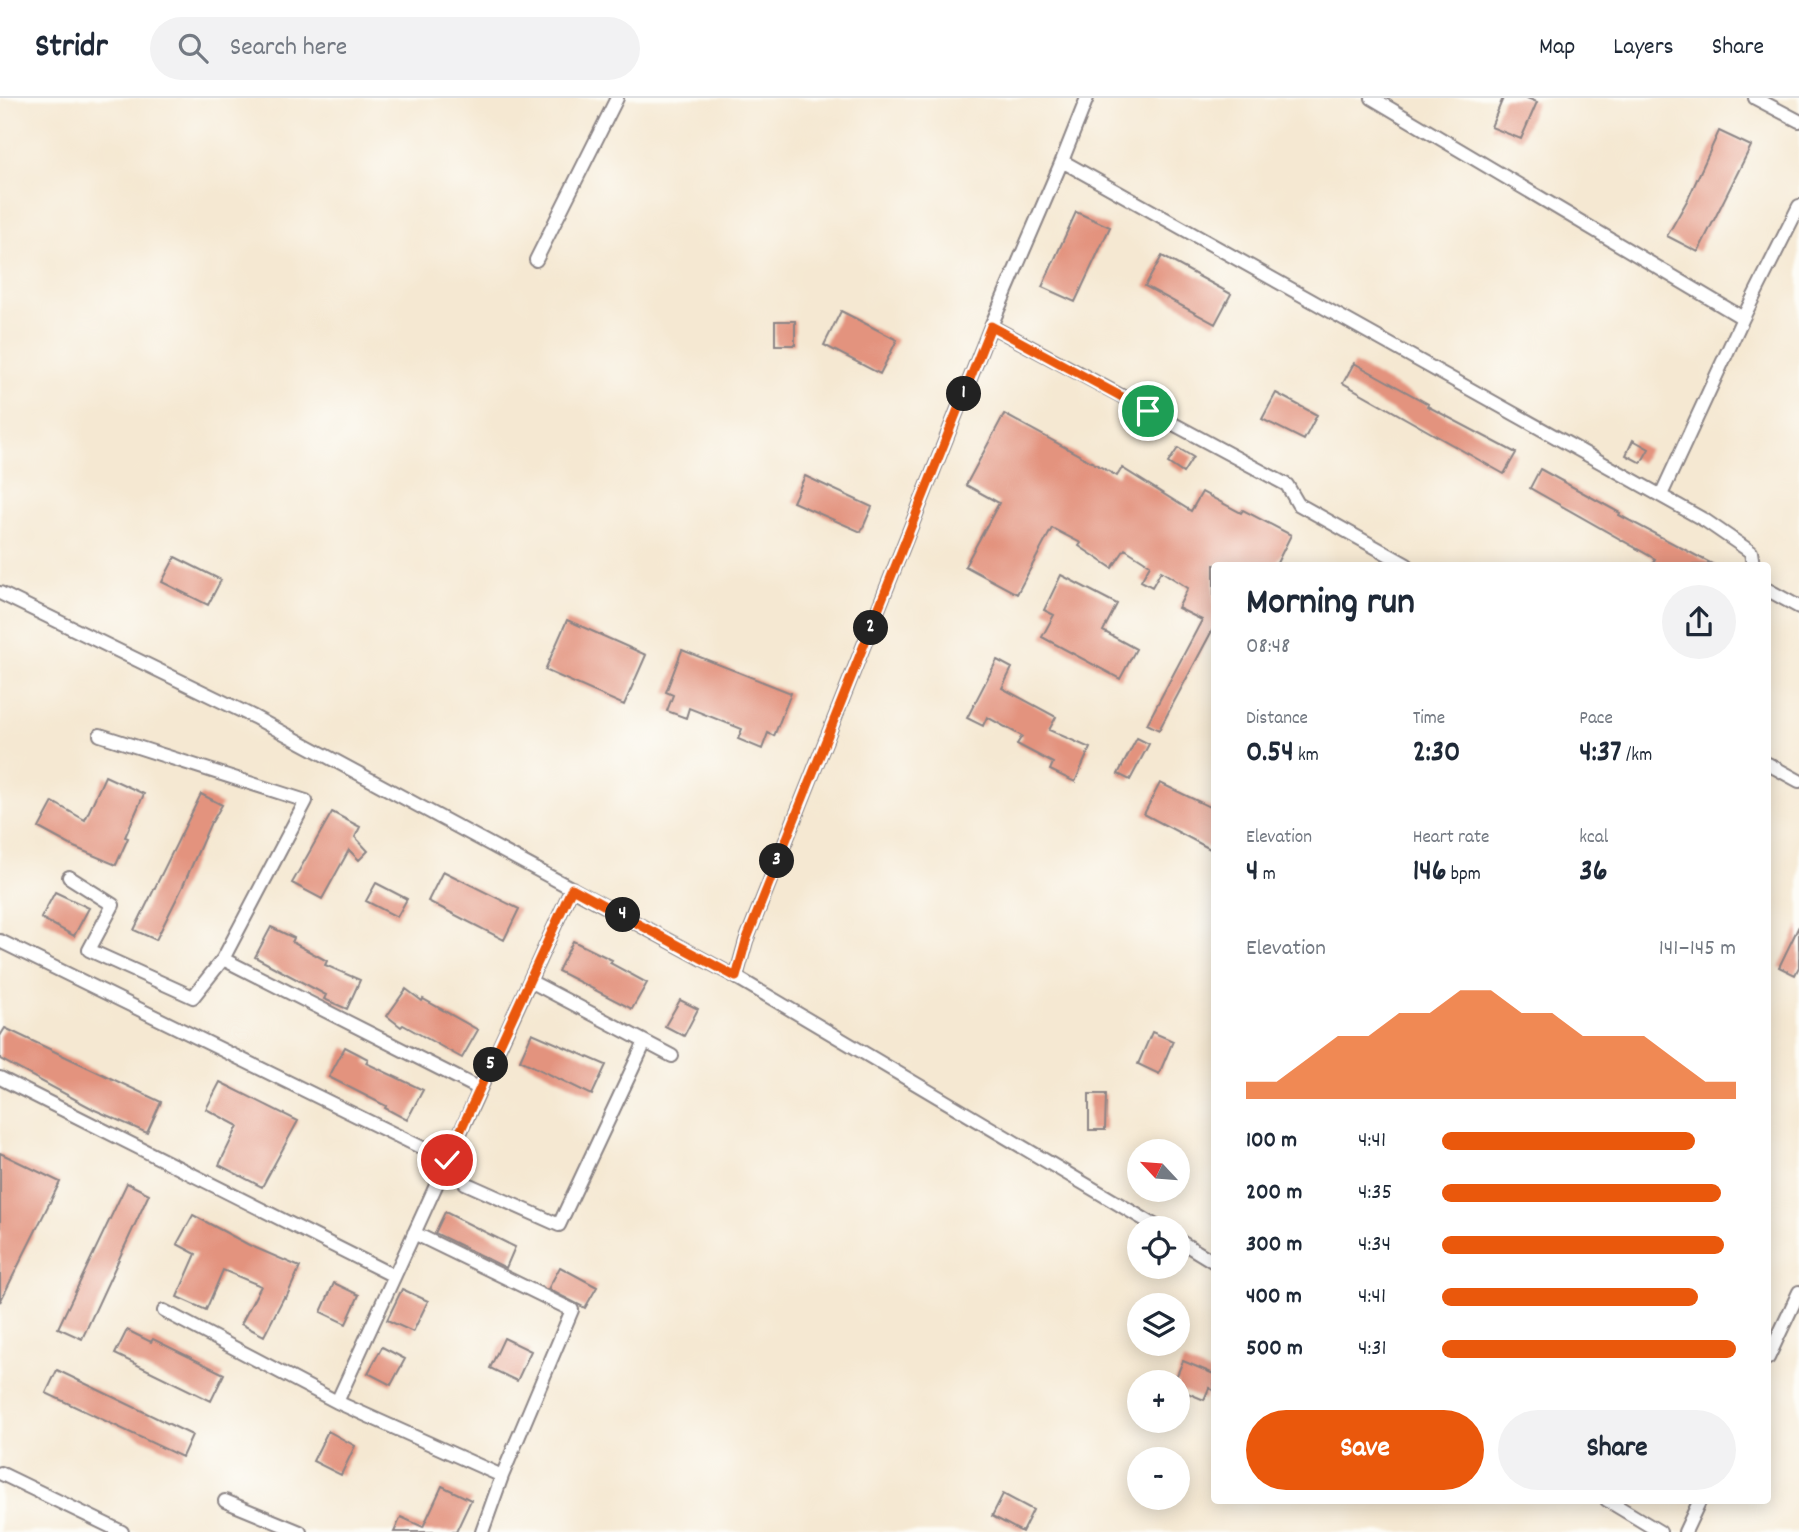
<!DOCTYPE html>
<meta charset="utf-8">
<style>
body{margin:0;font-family:Dekko,sans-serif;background:#f2f2f3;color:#1f2937;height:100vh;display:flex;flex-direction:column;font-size:26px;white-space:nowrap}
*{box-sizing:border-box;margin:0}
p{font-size:23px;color:#747a83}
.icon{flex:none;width:38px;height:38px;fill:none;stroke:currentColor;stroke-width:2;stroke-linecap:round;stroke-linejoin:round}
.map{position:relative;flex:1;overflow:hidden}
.sheet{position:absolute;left:1211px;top:464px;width:560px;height:942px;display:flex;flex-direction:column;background:#fff;border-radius:7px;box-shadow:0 4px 18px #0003}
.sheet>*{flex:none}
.needle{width:46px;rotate:296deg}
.controls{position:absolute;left:1127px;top:1041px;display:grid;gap:14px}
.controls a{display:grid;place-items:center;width:63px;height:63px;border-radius:50%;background:#fff;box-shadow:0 4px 18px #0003;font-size:35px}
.pin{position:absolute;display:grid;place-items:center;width:60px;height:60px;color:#fff;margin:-30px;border:4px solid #fff;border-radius:50%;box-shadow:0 2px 7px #0007}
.km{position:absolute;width:35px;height:35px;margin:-18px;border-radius:50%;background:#222;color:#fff;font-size:19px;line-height:35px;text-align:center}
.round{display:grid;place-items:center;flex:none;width:74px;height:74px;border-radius:37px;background:#f2f2f3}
.summary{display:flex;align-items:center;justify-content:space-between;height:119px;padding:0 35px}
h1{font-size:38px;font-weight:700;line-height:52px}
.metrics{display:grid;grid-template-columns:repeat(3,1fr);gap:10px;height:119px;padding:7px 35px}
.metrics div{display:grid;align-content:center}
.metrics b{font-size:30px;font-weight:700}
.metrics small{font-size:19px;font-weight:400}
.metrics p{font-size:19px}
.chart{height:196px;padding:14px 35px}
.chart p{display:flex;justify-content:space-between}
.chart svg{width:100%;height:126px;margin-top:7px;fill:#ea580c;opacity:.7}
.cta{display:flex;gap:14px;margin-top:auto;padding:14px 35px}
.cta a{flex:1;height:80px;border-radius:42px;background:#ea580c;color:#fff;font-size:28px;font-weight:700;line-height:80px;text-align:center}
.cta a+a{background:#f2f2f3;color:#1f2937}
ul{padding:0 35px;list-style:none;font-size:23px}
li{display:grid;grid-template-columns:112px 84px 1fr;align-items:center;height:52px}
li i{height:18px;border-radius:9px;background:#ea580c}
header{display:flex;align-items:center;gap:42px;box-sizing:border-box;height:98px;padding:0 35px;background:#fff;border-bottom:2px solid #e0e1e3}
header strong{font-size:33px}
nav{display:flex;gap:38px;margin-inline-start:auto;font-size:24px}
.search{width:490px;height:63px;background:#f2f2f3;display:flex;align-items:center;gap:18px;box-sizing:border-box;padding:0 24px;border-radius:38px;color:#747a83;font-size:26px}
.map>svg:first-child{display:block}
.building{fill:#e3937e}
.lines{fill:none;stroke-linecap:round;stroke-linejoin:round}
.street-casing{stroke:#8c8586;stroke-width:16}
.street{stroke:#fff;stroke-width:12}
.route-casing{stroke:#fff;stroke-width:14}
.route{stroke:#ea580c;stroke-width:9}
</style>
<header>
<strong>Stridr</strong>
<div class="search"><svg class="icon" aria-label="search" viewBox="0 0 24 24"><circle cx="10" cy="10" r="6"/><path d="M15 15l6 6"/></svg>Search here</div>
<nav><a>Map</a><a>Layers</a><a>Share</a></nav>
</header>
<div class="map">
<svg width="1799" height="1434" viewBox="0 0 1799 1434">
<rect width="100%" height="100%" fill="#fdfcf7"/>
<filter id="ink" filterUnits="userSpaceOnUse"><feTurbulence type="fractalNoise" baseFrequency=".0143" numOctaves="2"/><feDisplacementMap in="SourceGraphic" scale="14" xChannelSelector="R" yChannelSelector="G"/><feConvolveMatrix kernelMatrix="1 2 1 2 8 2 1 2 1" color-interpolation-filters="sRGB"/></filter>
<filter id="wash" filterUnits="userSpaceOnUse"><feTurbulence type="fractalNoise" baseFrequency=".00686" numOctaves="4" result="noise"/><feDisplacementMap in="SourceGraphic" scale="28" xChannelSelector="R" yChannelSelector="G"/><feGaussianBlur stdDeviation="1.57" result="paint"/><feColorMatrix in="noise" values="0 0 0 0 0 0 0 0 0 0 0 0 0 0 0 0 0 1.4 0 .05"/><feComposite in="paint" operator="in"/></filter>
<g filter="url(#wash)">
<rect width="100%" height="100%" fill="#f5e8d2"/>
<g id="blocks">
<path class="building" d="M1503,0h24l10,4 -16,37 -30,-12z
M1719,33l32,15 -53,106 -31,-16 21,-37z
M1076,114l34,15 -35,75 -33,-15z
M1162,158l69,38 -16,30 -70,-38z
M841,213l56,29 -17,34 -56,-29z
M775,223h20v24h-20z
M1354,265l74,41 -1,2 89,47 -12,21 -161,-91z
M1276,295l41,22 -13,25 -42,-21z
M1004,316l113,62 5,-8 69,43 11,-19 39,21 2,-3 48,25 -15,30h-62v62l-55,103 -12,-6 55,-104 -24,-12 10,-20 -27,-17 -9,16 -11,-6 9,-16 -25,-16 -13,19 -33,-22 2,-3 -29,-15 -35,66 -52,-28 34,-63 -33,-18z
M1633,342l16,9 -8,14 -15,-8z
M1178,350l15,9 -10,16 -15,-10z
M1540,371l80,44 -1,2 95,50h-62l3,-6 -125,-71z
M805,378l67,31 -11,25 -68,-30z
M175,459l46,23 -13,25 -46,-23z
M1061,477l56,29 -14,27 33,18 -16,30 -78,-42 12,-22 -10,-5z
M567,522l79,35 -22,50 -79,-35z
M682,552l109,43 -17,43 -6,-3 -6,16 -24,-10 4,-10 -53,-21 -3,10 -19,-7 6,-16 -7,-3z
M997,562l15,8 -10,20 54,29 -7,13 41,18 -15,34 -25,-12 3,-7 -36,-19 5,-8 -35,-19 -4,9 -16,-8z
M1137,640l12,6 -19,36 -12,-6z
M105,678l39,18 -19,43 3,1 -12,27 -42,-18 -35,-19 14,-26 32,18z
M1160,685l54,26v42l-70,-37z
M201,696l21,11 -10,17h-1l-29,66 -26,52 -22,-10z
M332,714l28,15 -5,10 13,14 -9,9 -10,-10 -27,49 -30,-16z
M443,773l76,38 -15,31 -76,-39z
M376,785l31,16 -10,18 -31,-16z
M55,794l34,16 -15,28 -33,-18z
M1799,828v41l-4,8 -16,-8z
M271,829l23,11 -2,4 35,19 -2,4 35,15 -13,29 -23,-10 2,-4 -71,-38z
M573,843l39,19 -2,3 37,20 -15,26 -74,-38z
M406,891l16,12 1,-2 55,31 -16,28 -59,-33 -2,2 -14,-11z
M680,902l18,9 -14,27 -19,-10z
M5,930l156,74 -14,31 -52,-23 -95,-51v-23z
M1152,934l21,9 -14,33 -21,-10z
M532,935l74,32 -14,30 -72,-35z
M345,949l23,12 -2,4 57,27 -16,30 -22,-12 1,-2 -57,-29z
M220,984l78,39 -36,66 -43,-22 19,-39 -32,-17z
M1089,996h17l-1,36h-16z
M0,1055l60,29 -60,120z
M127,1085l22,11 -67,145 -24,-11z
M445,1114l70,35 -9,21 -71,-35z
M193,1117l56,30 51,22 -14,31 -2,-1 -20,39 -23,-12 20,-38 -38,-16 -17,40 -29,-13 19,-43 -19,-10z
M560,1169l37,20 -12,21 -37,-19z
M334,1185l25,12 -13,29 -25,-12z
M402,1191l26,12 -15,31 -26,-12z
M127,1232l24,12 2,-3 71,35 -13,27 -96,-47z
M504,1240l27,13 -14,30 -27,-13z
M382,1249l23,12 -14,26 -23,-12z
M1183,1263l31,13v17l-5,-3 -5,12 -26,-11v-7h-4z
M57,1272l135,65 -10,22 -136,-64z
M328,1333l27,15 -14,29 -28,-14z
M442,1388l29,14 -15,32h-62l7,-15 22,10z
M1003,1396l30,16 -11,22 -30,-16z"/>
</g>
</g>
<g filter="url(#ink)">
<use href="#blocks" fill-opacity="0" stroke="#8c8586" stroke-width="2"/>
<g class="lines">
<g class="street-casing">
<path id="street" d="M1087,0l-25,63 -71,165 -245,615 -10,36 423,251
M1372,0l371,220
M1755,0l44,23
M1062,63l644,360 45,31 2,13
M536,162l81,-162
M991,228l296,159 11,19 109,61
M1661,397l82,-177 56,-112
M1768,492l31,17
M0,495l254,124 482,260
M1768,666l31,17
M69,779l44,28 -24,45 104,47 30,-38 83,-158 -206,-66
M0,843l447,219
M223,861l257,130
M530,883l142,75
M0,980l394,198
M465,1085l94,42 86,-183
M414,1135l158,77 -70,166 -20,56
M1178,1142l36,22
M164,1213l173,91 165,74
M1768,1260l31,-66
M337,1304l235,-514
M0,1375l122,59
M1607,1402l53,32
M225,1403l75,31
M1685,1434l15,-32"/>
</g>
<use href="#street" class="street"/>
</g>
</g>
<g class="lines" filter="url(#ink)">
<g class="route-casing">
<path id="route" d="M447,1062l125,-272 164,89 10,-36 245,-615 157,85"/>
</g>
<use href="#route" class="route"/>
</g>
</svg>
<div class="controls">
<a><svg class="needle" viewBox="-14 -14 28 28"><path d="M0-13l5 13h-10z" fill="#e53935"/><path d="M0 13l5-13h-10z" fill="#747a83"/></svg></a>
<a><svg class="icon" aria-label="locate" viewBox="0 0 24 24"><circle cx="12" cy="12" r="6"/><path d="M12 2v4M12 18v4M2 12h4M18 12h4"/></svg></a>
<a><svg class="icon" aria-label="layers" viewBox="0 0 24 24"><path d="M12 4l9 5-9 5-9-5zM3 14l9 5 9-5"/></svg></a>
<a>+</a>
<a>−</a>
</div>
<div class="pin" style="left:1148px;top:313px;background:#1e9e55"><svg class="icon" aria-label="arrive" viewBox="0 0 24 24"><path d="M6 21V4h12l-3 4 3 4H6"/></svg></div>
<div class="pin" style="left:447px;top:1062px;background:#d93025"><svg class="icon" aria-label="check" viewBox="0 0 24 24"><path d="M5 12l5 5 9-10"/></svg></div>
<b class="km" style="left:964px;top:296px">1</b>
<b class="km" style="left:871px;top:530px">2</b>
<b class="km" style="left:777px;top:763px">3</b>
<b class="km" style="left:623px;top:817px">4</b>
<b class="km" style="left:491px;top:967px">5</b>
<section class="sheet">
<div class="summary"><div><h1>Morning run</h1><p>08:48</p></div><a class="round"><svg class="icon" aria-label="share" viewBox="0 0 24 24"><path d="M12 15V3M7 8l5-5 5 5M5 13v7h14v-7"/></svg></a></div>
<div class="metrics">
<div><p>Distance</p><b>0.54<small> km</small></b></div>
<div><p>Time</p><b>2:30</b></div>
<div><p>Pace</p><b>4:37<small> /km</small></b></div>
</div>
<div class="metrics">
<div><p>Elevation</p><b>4<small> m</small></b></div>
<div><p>Heart rate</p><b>146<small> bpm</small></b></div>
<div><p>kcal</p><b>36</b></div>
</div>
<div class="chart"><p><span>Elevation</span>141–145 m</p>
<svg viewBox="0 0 160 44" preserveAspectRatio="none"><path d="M0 44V38L10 38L20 30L30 22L40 22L50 14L60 14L70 6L80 6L90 14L100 14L110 22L120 22L130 22L140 30L150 38L160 38V44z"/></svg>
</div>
<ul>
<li><b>100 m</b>4:41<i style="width:86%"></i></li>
<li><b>200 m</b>4:35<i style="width:95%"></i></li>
<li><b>300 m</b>4:34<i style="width:96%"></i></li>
<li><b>400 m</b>4:41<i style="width:87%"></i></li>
<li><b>500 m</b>4:31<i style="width:100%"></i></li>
</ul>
<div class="cta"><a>Save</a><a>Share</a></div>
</section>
</div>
